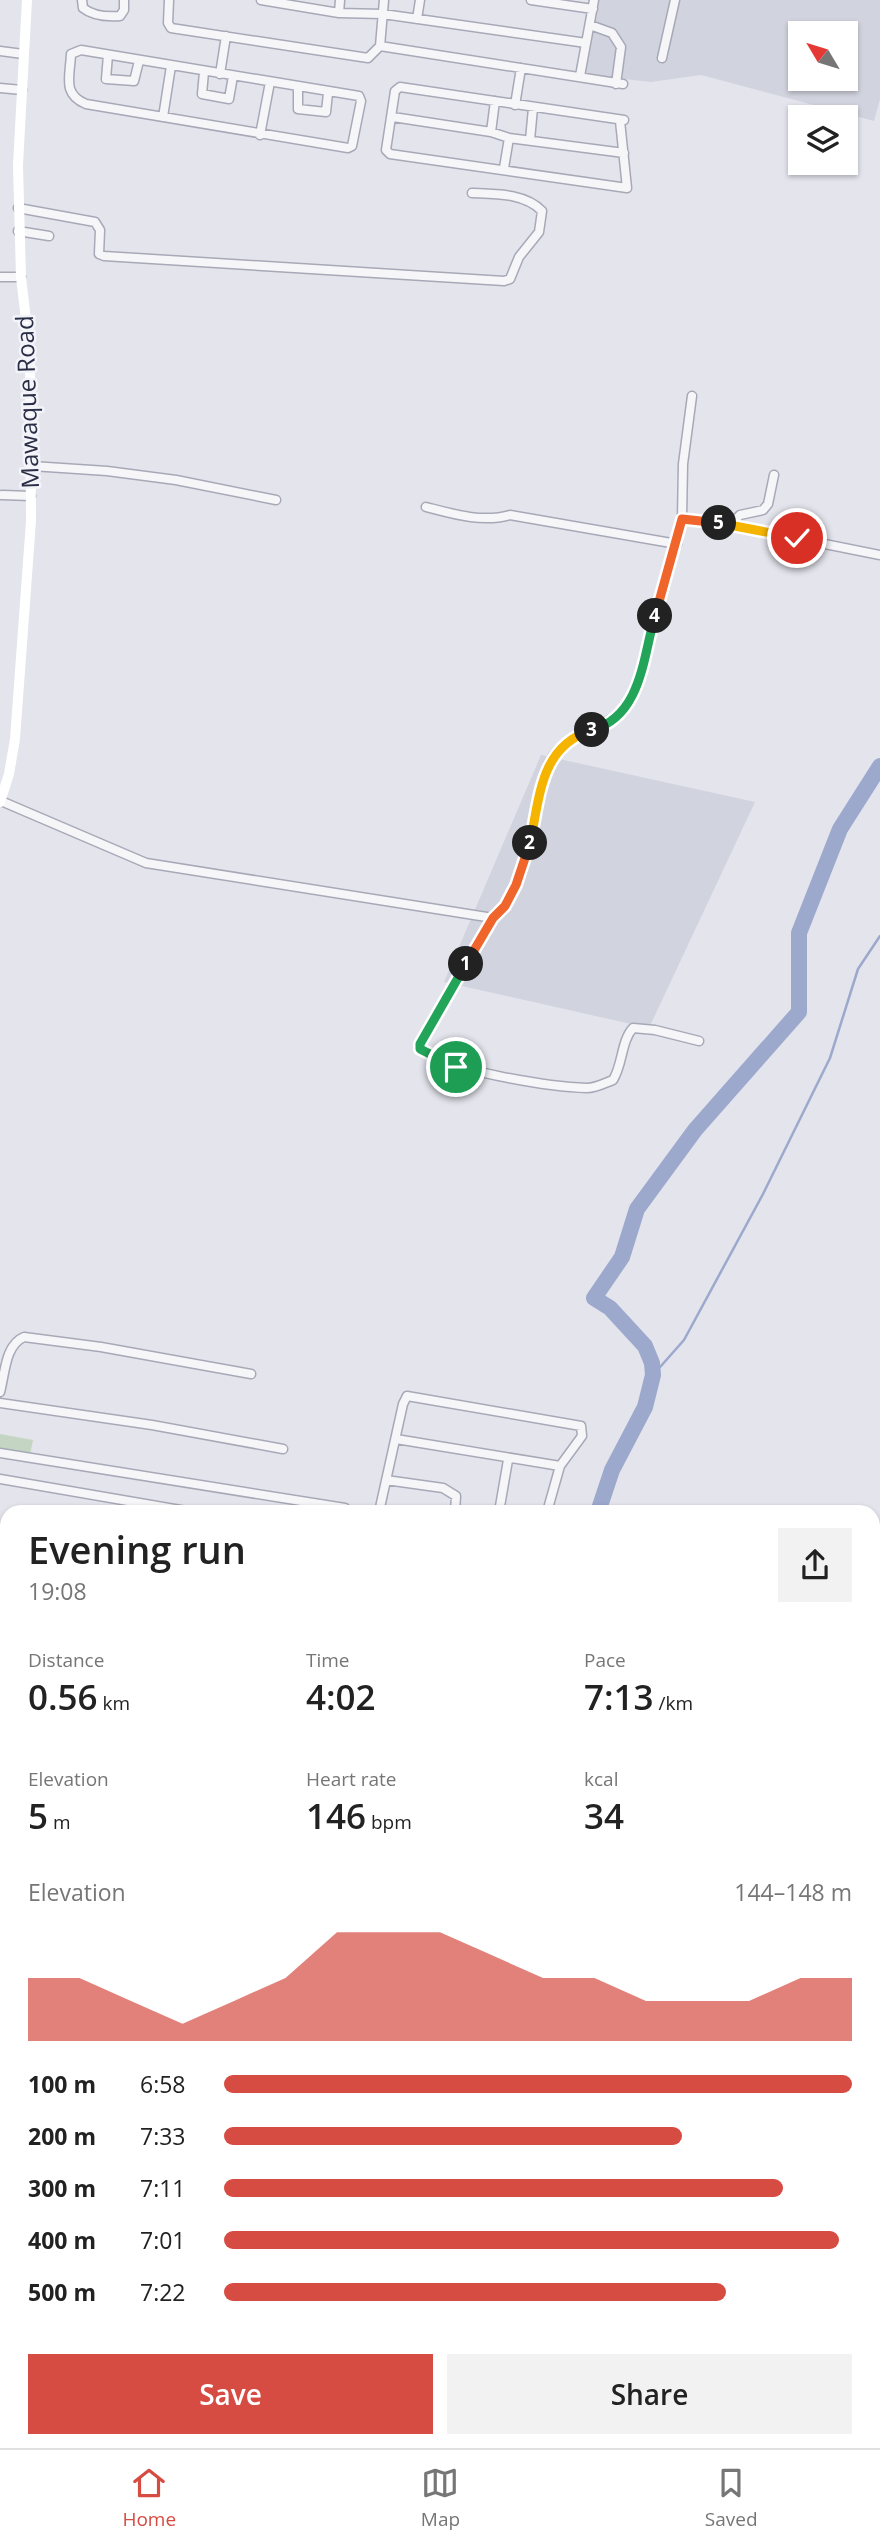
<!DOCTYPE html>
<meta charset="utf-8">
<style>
body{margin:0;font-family:"Open Sans",sans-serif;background:#f2f2f2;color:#222;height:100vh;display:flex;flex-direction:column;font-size:26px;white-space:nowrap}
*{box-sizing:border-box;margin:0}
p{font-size:23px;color:#767676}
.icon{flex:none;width:38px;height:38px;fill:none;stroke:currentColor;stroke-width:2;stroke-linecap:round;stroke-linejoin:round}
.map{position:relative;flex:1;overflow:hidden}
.panel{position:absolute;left:0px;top:1505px;width:880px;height:943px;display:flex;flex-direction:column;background:#fff;border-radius:21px 21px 0 0;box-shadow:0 2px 5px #0004}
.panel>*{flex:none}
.needle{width:46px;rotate:308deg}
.tools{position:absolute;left:788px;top:21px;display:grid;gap:14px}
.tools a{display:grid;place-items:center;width:70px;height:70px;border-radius:0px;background:#fff;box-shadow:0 2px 5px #0004;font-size:35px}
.pin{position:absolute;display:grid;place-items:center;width:60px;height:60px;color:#fff;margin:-30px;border:4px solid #fff;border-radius:50%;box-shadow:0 2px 7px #0007}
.km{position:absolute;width:35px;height:35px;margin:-18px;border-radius:50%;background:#222;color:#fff;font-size:19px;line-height:35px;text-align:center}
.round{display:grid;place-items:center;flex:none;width:74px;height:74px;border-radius:0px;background:#f2f2f2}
.summary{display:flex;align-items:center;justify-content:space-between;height:119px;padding:0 28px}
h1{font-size:38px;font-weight:600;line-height:52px}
.figures{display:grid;grid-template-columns:repeat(3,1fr);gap:10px;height:119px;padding:7px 28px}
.figures div{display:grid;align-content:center}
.figures b{font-size:35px;font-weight:600}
.figures small{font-size:19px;font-weight:400}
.figures p{font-size:19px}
.chart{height:196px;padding:14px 28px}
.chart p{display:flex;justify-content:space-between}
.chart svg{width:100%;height:126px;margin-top:7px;fill:#d64c43;opacity:.7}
.cta{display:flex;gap:14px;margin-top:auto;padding:14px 28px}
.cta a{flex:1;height:80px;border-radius:0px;background:#d64c43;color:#fff;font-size:28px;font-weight:600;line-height:80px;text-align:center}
.cta a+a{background:#f2f2f2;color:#222}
ul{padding:0 28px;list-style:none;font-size:23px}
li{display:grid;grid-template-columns:112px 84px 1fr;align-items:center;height:52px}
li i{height:18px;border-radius:9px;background:#d64c43}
.tab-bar{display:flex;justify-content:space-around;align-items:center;height:98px;border-top:2px solid #e0e0e0;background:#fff;font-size:19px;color:#767676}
.tab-bar a{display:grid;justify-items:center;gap:4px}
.tab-bar .active{color:#d64c43}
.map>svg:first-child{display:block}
.built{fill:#d1d3de;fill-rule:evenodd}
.green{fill:#c4d6c3}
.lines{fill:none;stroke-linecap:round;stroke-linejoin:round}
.stream{stroke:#9ca9cd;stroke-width:2.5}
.river{stroke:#9ca9cd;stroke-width:16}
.street-casing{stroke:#a7a9b7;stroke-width:11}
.street{stroke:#f6f6f9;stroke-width:8}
.secondary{stroke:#fff;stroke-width:10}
.split-1-casing{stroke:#fff;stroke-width:14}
.split-2-casing{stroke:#fff;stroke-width:14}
.split-3-casing{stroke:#fff;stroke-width:14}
.split-4-casing{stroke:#fff;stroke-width:14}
.split-5-casing{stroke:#fff;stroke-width:14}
.split-6-casing{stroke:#fff;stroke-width:14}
.split-1{stroke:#22a559;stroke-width:9}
.split-2{stroke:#f0652b;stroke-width:9}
.split-3{stroke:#f5b400;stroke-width:9}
.split-4{stroke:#22a559;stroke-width:9}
.split-5{stroke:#f0652b;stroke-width:9}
.split-6{stroke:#f5b400;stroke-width:9}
.labels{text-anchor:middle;stroke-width:5;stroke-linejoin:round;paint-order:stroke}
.street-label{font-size:24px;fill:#292d45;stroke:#f3f4f9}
</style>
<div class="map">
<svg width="880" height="2448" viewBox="0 0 880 2448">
<rect width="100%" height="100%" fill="#e3e4ec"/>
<path class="built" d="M595,0h285v99l-6,22 -173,-46 -50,7 -69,-8zM800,33h45v46h-45z
M541,755l214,47 -106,226 -205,-46z
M873,1772l7,3v367l-7,-1z"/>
<path class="green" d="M0,1434l33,6 -3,15 -30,-5z"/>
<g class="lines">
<path class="stream" d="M653,1375l31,-35 79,-146 67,-136 28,-89 22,-33"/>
<path class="river" d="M598,1512l14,-42 33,-63 8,-32 -1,-12 -7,-17 -35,-38 -16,-10 28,-41 15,-48 58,-79 104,-118v-79l41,-104 40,-63
M800,2441v7"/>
<g class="street-casing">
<path id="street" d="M82,0l1,8c10,8 24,9 37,8l4,-6v-10
M169,0l-1,23 3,5 197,30 12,-12 4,-46
M261,0l78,13 44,1 203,29
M531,0l62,9
M339,13l1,-13
M417,19l3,-19
M590,25l22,8 9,14 -5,37
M380,46l243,38
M81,50l278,46 2,5 -9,45 -4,2 -262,-44c-24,-10 -16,-27 -15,-50z
M0,51l23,3
M108,55l-2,24 28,2 5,-20
M662,58l13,-58
M204,72l-2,22 27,5 4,-23
M220,74l6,-38
M580,76l14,-76
M298,87v22l28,3 2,-19
M0,88l22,2
M515,105l6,-37
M163,117l8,-51
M393,117l98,15 18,6 115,15
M620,121l7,67 -237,-34 -4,-4 9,-59 5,-4 224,33
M491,132l4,-31
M260,135l10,-53
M530,140l3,-32
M504,168l5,-30
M18,208l77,14 5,8 -1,24 5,2 400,25 6,-2 9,-22 20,-25 3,-21c-17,-18 -47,-17 -70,-18
M18,231l31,5
M0,277h21
M32,466l75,5 69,9 100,20
M2,495l29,1
M426,507c27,7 56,16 84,8l167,29
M682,518l1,-54 9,-68
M730,525l10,-10 23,-5 5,-6 6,-29
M1,801l145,62 347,55
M699,1041l-44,-11 -22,-2c-12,13 -10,36 -20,52 -8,3 -17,8 -26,8 -37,-1 -139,-17 -167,-39v-5l73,-126c32,-27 38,-82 47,-121 2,-12 4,-26 10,-36 14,-28 55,-30 76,-55 17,-23 19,-49 25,-75 9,-38 23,-74 31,-113l48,7 150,30
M0,1392c5,-18 5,-47 24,-55l77,10 150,27
M0,1403l152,22 131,24
M396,1439l164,27
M0,1453l345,55
M0,1479l192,33
M386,1480l57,8 13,8 -1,16
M379,1512l24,-108 4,-8 174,30 1,10 -22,30 -13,46
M499,1512l9,-52
M0,1534l7,1
M0,1569l7,2
M0,1607l7,2
M0,1655l7,1
M0,1730l7,2
M0,1739l7,1
M873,1769l7,2
M0,1835l7,2
M0,1954l7,-27
M0,2044l7,2
M0,2096l7,1
M873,2131l7,-2
M0,2139l7,1
M873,2145l7,1
M0,2174l7,1
M0,2241h7
M0,2423l7,-2
M331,2441l32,7
M118,2448l2,-7
M156,2448l2,-7
M193,2448l2,-7
M230,2448l2,-7"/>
</g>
<use href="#street" class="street"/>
<path class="secondary" d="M0,802l9,-28 6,-35 16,-218 -1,-167 -9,-77 -3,-112 9,-165
M877,2448l3,-18"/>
</g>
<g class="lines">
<g class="split-1-casing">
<path id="split-1" d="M456,1067l-36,-18v-5l46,-80"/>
</g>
<g class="split-2-casing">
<path id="split-2" d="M466,964l27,-46 12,-12 11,-21 14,-42"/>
</g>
<g class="split-3-casing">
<path id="split-3" d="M530,843c10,-46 10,-97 62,-113"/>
</g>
<g class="split-4-casing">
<path id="split-4" d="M592,730c50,-14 51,-74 63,-114"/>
</g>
<g class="split-5-casing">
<path id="split-5" d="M655,616l27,-97 37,4"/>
</g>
<g class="split-6-casing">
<path id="split-6" d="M719,523l78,15"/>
</g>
<use href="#split-1" class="split-1"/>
<use href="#split-2" class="split-2"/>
<use href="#split-3" class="split-3"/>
<use href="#split-4" class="split-4"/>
<use href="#split-5" class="split-5"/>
<use href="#split-6" class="split-6"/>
</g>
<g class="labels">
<g class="street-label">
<text transform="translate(28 402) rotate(-92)" y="8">Mawaque Road</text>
</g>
</g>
</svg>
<div class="tools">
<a><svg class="needle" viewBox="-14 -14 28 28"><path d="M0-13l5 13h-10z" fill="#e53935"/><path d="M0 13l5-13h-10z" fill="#767676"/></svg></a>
<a><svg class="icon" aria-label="layers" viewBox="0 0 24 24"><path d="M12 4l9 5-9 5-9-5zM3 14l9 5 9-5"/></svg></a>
</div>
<div class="pin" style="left:456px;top:1067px;background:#1e9e55"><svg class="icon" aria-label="arrive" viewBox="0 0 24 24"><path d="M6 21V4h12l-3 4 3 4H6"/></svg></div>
<div class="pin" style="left:797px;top:538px;background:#d93025"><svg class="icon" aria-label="check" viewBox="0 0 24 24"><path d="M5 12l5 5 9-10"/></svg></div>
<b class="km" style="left:466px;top:964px">1</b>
<b class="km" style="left:530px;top:843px">2</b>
<b class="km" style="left:592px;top:730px">3</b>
<b class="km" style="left:655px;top:616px">4</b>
<b class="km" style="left:719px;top:523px">5</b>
<section class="panel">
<div class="summary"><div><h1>Evening run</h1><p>19:08</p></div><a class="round"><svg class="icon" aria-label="share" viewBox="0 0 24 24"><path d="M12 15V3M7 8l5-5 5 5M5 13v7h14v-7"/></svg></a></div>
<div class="figures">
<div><p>Distance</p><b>0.56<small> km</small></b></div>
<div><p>Time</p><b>4:02</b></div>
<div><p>Pace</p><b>7:13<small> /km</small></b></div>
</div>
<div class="figures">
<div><p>Elevation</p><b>5<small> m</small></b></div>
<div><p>Heart rate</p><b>146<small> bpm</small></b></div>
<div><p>kcal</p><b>34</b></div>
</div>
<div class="chart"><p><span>Elevation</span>144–148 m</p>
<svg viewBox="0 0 160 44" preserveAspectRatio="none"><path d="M0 44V22L10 22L20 30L30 38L40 30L50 22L60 6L70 6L80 6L90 14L100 22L110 22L120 30L130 30L140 30L150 22L160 22V44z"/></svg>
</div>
<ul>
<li><b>100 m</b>6:58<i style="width:100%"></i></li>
<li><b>200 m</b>7:33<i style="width:73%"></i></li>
<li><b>300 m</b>7:11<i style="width:89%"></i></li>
<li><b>400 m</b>7:01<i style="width:98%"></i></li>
<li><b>500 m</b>7:22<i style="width:80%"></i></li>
</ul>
<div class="cta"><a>Save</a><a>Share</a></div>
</section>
</div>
<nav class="tab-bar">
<a class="active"><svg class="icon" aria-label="home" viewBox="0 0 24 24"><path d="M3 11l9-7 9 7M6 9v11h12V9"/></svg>Home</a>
<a><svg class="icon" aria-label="map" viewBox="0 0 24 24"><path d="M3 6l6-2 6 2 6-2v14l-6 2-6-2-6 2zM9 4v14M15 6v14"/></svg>Map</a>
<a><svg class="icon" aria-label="saved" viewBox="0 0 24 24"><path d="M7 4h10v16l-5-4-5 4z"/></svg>Saved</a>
</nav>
